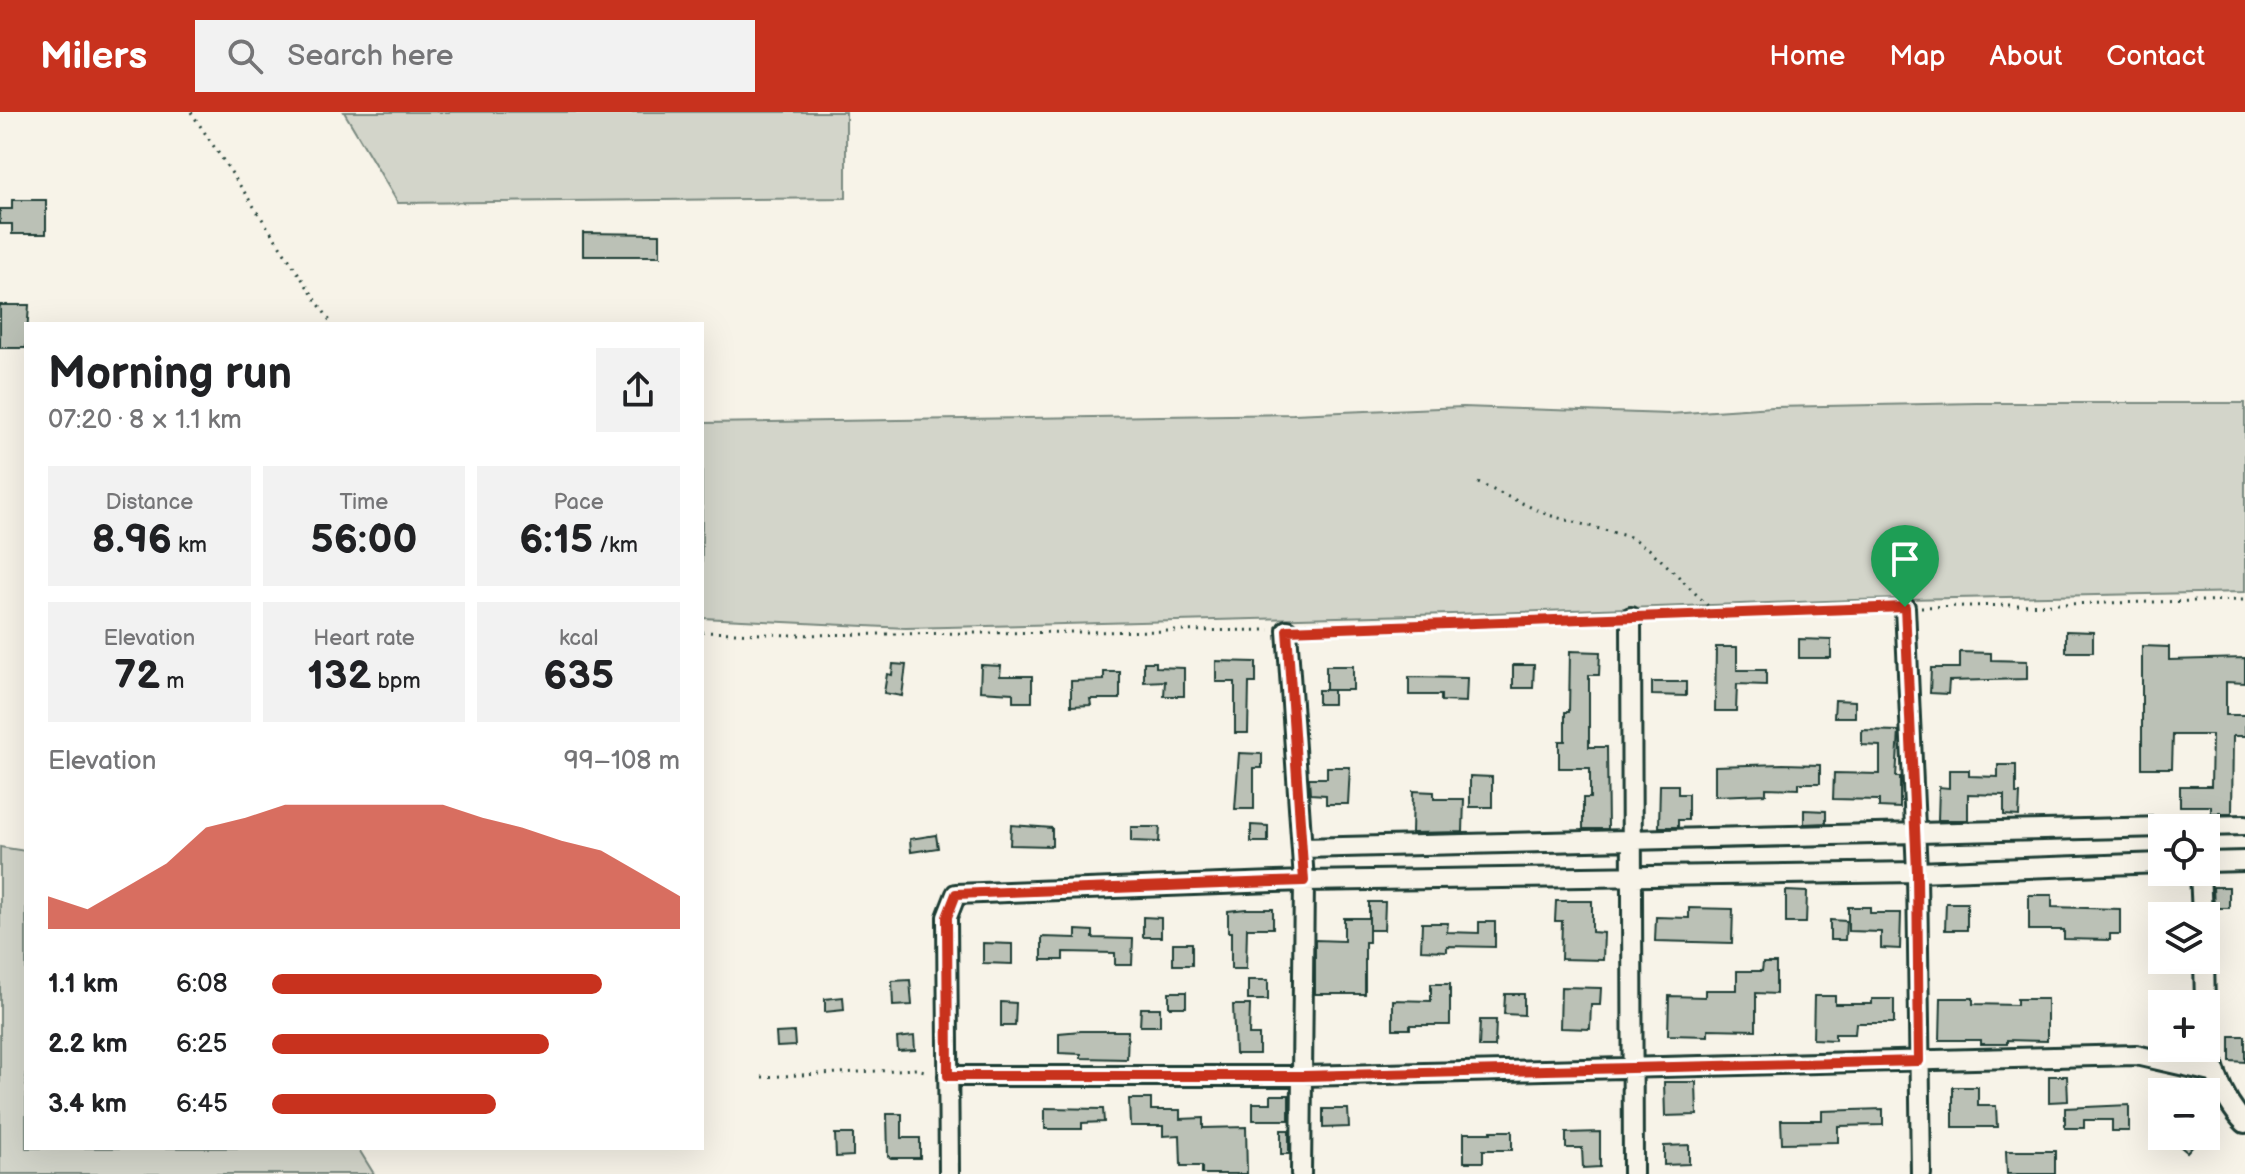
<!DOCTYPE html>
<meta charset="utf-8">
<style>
body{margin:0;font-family:"Balsamiq Sans",sans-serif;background:#f2f2f2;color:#202124;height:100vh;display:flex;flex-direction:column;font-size:30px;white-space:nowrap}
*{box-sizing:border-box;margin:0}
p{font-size:26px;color:#757577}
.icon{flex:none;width:44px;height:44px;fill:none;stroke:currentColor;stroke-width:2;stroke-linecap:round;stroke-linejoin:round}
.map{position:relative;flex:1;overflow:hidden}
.sheet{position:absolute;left:24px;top:210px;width:680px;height:828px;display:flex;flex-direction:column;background:#fff;border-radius:0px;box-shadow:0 8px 32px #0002}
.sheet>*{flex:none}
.controls{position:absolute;left:2148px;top:702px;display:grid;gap:16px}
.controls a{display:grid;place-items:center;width:72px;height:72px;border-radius:0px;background:#fff;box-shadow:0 8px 32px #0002;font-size:40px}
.pin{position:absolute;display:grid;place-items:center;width:68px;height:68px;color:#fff;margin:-82px -34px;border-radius:50% 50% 50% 0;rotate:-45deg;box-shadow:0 0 8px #0007}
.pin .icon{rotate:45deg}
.round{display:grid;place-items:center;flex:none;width:84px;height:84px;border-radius:0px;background:#f2f2f2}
.overview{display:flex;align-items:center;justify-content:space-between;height:136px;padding:0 24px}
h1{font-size:44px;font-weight:600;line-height:60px}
.metrics{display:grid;grid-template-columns:repeat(3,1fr);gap:12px;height:136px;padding:8px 24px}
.metrics div{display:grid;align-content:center;border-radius:0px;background:#f2f2f2;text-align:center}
.metrics b{font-size:40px;font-weight:600}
.metrics small{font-size:22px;font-weight:400}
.metrics p{font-size:22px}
.chart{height:224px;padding:16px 24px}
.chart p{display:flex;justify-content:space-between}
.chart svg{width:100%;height:144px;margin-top:8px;fill:#c8321e;opacity:.7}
ul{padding:0 24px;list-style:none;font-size:26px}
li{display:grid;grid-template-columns:128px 96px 1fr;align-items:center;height:60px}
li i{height:20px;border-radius:10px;background:#c8321e}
header{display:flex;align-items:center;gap:48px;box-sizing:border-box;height:112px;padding:0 40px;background:#c8321e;color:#fff}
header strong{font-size:38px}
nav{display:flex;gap:44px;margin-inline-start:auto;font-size:28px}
.search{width:560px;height:72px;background:#f2f2f2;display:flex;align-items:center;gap:20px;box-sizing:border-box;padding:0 28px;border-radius:0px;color:#757577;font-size:30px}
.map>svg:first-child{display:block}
.green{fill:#d3d5ca;stroke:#79897f;stroke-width:2}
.building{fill:#bbc1b6;stroke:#1f3d34;stroke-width:2}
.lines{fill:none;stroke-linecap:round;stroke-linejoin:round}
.minor-casing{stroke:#1f3d34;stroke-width:24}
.path{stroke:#1f3d34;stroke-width:3;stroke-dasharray:2 6;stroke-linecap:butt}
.minor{stroke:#f7f3e8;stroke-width:18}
.route-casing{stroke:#fff;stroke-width:16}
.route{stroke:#c8321e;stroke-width:10}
</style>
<header>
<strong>Milers</strong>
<div class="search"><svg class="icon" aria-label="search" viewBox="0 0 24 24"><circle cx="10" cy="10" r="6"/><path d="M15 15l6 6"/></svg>Search here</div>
<nav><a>Home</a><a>Map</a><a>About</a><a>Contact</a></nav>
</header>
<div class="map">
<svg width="2245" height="1062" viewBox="0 0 2245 1062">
<rect width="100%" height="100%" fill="#f7f3e8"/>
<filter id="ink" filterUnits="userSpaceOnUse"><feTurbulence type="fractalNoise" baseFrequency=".0125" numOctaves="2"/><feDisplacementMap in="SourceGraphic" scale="16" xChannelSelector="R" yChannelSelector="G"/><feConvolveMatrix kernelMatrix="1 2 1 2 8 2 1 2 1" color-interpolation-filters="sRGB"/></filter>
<g filter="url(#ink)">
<path class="green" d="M344,0h502v86l-448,5z
M1977,291h268v189l-390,8 -365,13 -584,15 -204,-10v-195l591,-9 170,-7 206,7 104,-7z
M0,735l26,4v297h332l16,26h-374z"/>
<path class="building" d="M12,88h34v34h-34v-10h-12v-15h12z
M583,121l77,1v22h-77z
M0,193h29l-3,43h-26z
M2066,519l27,1v20h-27z
M1799,527l32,1v18h-32z
M2142,534l27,1v13l76,-2v25l-19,-1v33h19v21h-12l-1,77h-21v-7h-31v-20h31l1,-51h-39l-1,33h-30z
M1716,535h21v23h29v15l-29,-1 -1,27h-21z
M1570,539l30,1 -1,23h-10v72h18l1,82h-25v-31h7v-30h-31v-27h6v-29h4z
M1960,540l31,1v7l36,1v18l-78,2 -1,13 -18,-1 1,-25h29z
M1216,549l40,1v21h-7l-1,50h-13v-51h-19z
M1144,550h12v5l28,1v28h-20l1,-15 -21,1z
M893,552l13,1 -4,31 -18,-3 3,-19 5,1z
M981,553l20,1 -1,10h32v26h-19v-9l-33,-2z
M1513,553h21l-1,23h-20z
M1326,554h27v24h-27z
M1104,560h16v27h-30l1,6 -20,1v-25l33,-1z
M1409,565l58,1 -1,24 -25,-1v-6h-32z
M1652,570h34v14l-34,-1z
M1318,578h15v14h-15z
M1835,588l20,1v16h-21z
M1862,618l37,1 -3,46h4v31l-21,-1v-7l-46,-1 1,-26 46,1v-28l-18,-1z
M1239,641l23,1v14h-8v41h-19z
M1783,652l37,1v18h-21v6l-33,-1v6l-51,2v-30z
M1998,653h18v29h4l-1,22 -15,-1v-20l-36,-1v26h-30l1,-33 10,1v-18h20v6l29,1z
M1327,655h23l-2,37h-22v-9l-16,-1 -1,-16h18z
M1470,664l22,1v30h-22z
M1660,673h18v9h10v26h-10v7h-19z
M1413,679l21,1v7h30l-1,33 -51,1z
M1804,698l22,1v12l-22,1z
M1011,713l41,3v18l-42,-1z
M1251,713l17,1v16h-17z
M1131,715h29l-1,15 -28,-1z
M936,723l2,13 -27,4 -1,-13z
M2213,775h16v21h-15z
M1786,779l21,1 -1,31h-20z
M2029,783h23v12l68,2v25h-10v6l-46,-1v-9h-35z
M1556,789h36v31l12,1 -1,27 -42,-1 1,-38h-7z
M1369,790h16l-1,28h-15z
M1946,791h21v27h-22z
M1848,795h22v6h31l-1,36 -19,-1v-16l-33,-1z
M1689,796l44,1 -1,34 -77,-2 1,-24 33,1z
M1246,797h27v19h-26l-1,41h-15v-37h-3v-21z
M1143,805l18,1v19h-18z
M1344,806h25v24h-4v52h-50v-54l29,1z
M1830,808l16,1 -1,19h-15z
M1479,810h16v25l-48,-1v5l-26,-1 1,-27h26l-1,9 32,1z
M1076,818l17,1v7l40,1 -1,26h-17v-12l-52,-1v8h-21v-23l34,1z
M983,831l29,1v20l-29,-1z
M1173,831h19v22h-19z
M1763,851h13v31l-20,-1v37l-48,-1v7l-40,-1 1,-39 36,1v-7h32v-19h25z
M910,868l2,25 -19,1 -1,-25z
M1248,868h20v20h-20z
M1431,872h19v41h-40v4h-17v-29l38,1z
M1561,875l40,1 -1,17h-9l-1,24 -30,-1z
M1169,880h17v15h-17z
M1505,882h19v21l-20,-1z
M1814,884h21v8h37v-5h22v24h-38l-1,11h-20v6l-22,-1z
M843,885l1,13 -19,2v-13z
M1941,886h32v6l44,1v-6h30v42l-40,-1v4h-26v-4h-41z
M1001,890l15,1 -1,23h-14z
M1233,893h17l-1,30h10v19h-24z
M1141,896h19v18h-20z
M1480,908h16l-1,27h-16z
M1081,919h47l-1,28 -46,-1v-4l-22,-1v-20z
M794,920l1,14 -18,1 -1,-14z
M914,924l1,14 -17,1 -1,-13z
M2230,924h15v26l-15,-1z
M2049,964h18l1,25 -19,1z
M1664,970h32l1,33 -32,1z
M1953,975h25v19h18l1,21h-44z
M1271,983h18v25h-36v-17h18z
M1129,987h22v11h29v9l23,-1v10l43,-1 1,47h-45v-8h-21l-1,-31 -17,1v-10h-33z
M2129,993v26h-17v-11h-28v8h-19v-20z
M1045,996l58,1 1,13 -22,1v6h-37z
M1323,997h25l1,18 -26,1z
M1883,997v16l-45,1v16l-56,1 -1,-23h41v-9z
M887,1002h15v24h18v20h-29l-3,-2z
M1281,1018h8v24h-8z
M1491,1019h21v19h-29v12h-19v-29h27z
M1600,1020v35l-17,1 -1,-20h-16v-15z
M835,1022h18v22l-17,1z
M2168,1024h33l-14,16z
M1689,1033v19l-25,1v-19z
M2006,1039h49v23h-48z"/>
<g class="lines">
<g class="minor-casing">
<path id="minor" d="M1905,495l12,265 4,302
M1631,505l2,557
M1287,518l17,251 -3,293
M1302,736l943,-23
M2206,750l39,-1
M2200,760l2,44
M2204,848l1,44
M2206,910c1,34 15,77 39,101
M948,964h355l833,-21 80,18
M949,1062l-2,-257 9,-23 348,-13 613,-9 245,-9"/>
</g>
<path class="path" d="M191,0l141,212
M1478,371l70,32 82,22 19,12 24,22 42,42
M1921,495l324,-7
M1649,505l241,-9
M1306,517l308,-11
M702,520l91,3 477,-5
M762,965l154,-8 13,3"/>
<use href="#minor" class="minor"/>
</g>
</g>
<g class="lines" filter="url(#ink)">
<g class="route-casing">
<path id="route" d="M1905,495l12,265 2,189 -616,15h-355l-1,-159 9,-23 348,-13 -17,-251z"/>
</g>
<use href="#route" class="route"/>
</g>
</svg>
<div class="controls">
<a><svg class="icon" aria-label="locate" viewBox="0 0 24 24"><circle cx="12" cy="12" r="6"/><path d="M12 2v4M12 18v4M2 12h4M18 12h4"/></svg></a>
<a><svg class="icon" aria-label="layers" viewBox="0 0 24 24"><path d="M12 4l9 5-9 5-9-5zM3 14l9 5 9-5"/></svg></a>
<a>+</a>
<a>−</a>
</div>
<div class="pin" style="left:1905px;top:495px;background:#1e9e55"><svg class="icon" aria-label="arrive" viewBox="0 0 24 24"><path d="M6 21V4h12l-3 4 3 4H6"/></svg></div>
<section class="sheet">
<div class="overview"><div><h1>Morning run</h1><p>07:20 · 8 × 1.1 km</p></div><a class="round"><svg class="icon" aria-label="share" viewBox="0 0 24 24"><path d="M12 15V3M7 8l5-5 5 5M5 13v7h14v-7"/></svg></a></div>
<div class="metrics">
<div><p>Distance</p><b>8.96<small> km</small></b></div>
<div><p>Time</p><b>56:00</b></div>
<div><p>Pace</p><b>6:15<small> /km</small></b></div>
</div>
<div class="metrics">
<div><p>Elevation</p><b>72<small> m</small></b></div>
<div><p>Heart rate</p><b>132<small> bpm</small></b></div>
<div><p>kcal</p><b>635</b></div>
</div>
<div class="chart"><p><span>Elevation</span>99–108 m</p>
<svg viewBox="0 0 160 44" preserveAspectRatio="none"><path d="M0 44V34L10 38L20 31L30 24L40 13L50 10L60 6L70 6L80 6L90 6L100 6L110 10L120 13L130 17L140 20L150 27L160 34V44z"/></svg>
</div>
<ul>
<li><b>1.1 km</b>6:08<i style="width:81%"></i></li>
<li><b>2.2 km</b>6:25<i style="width:68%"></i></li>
<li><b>3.4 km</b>6:45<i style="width:55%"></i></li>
</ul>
</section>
</div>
